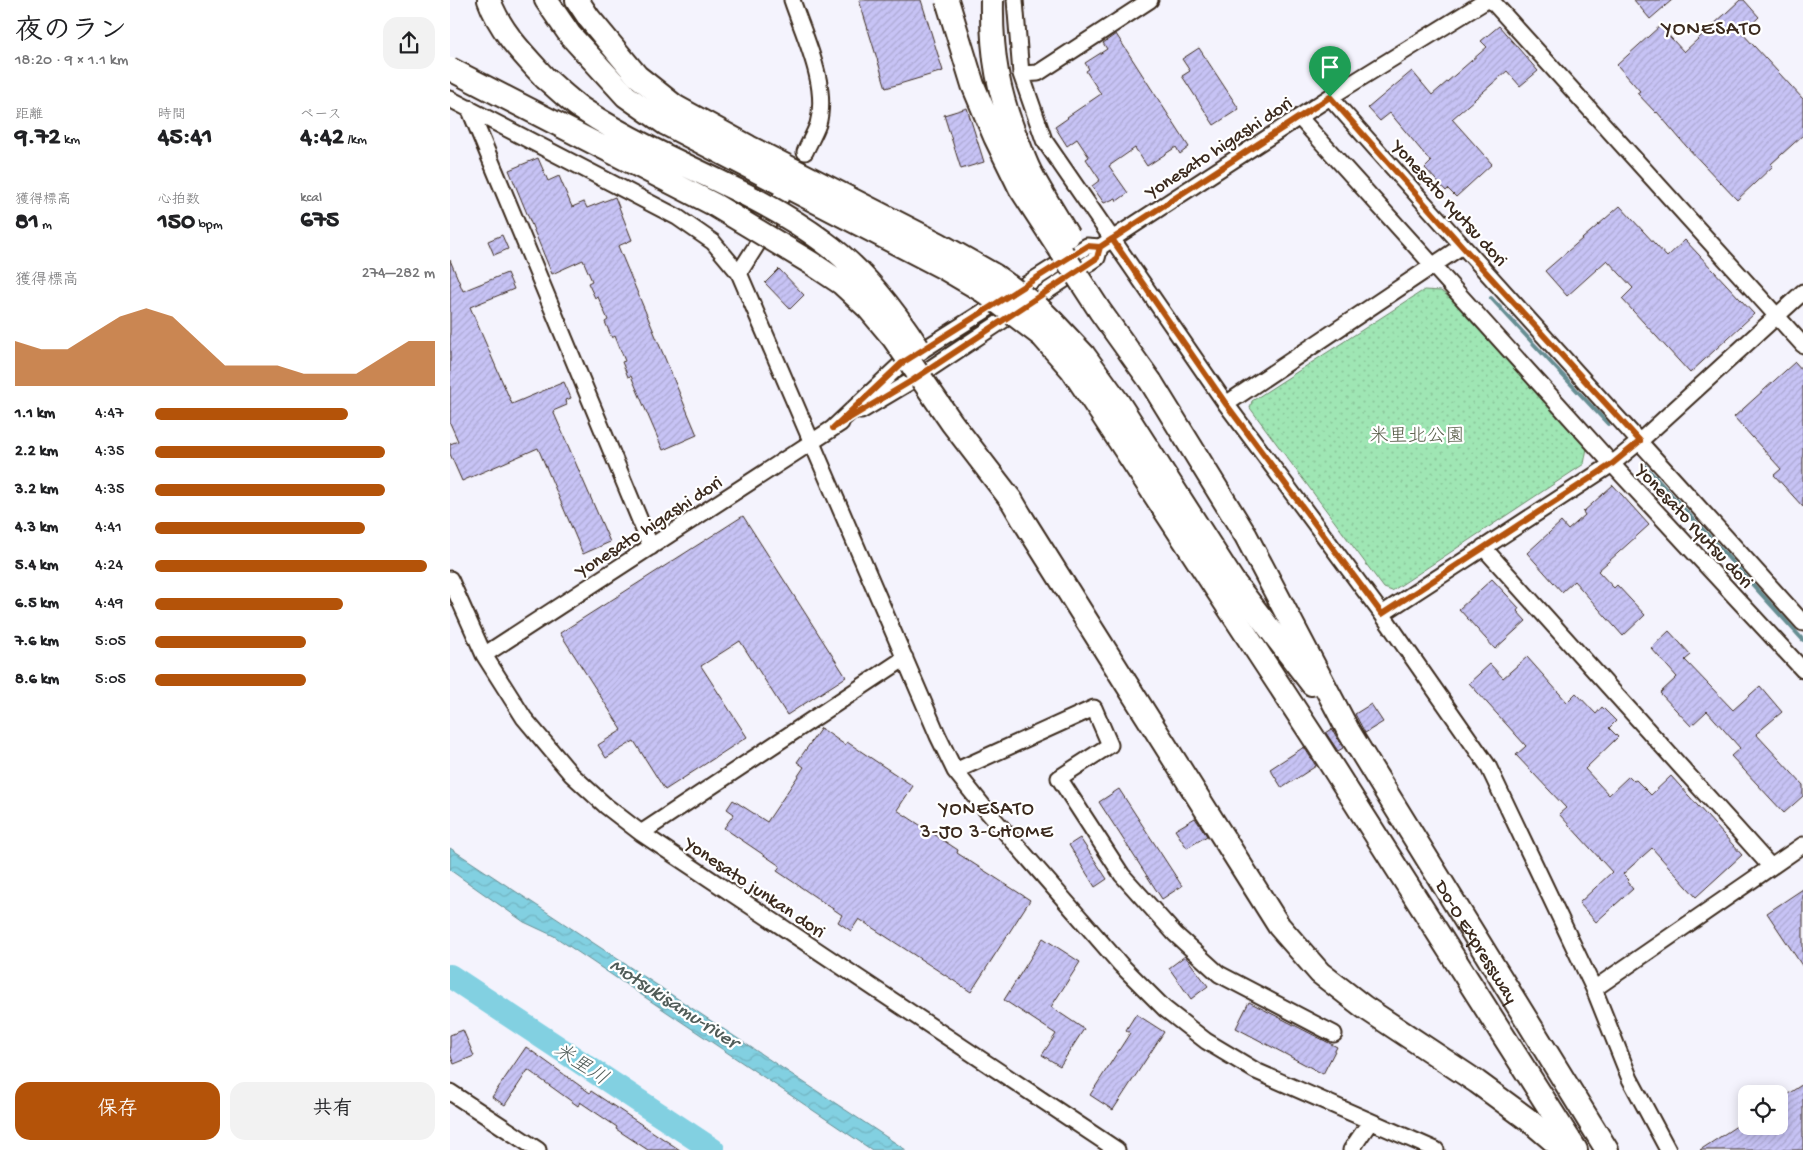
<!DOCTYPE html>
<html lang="ja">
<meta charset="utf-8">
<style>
body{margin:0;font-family:"Gochi Hand","Klee One",sans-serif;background:#f2f2f2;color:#202124;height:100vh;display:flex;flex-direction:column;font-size:19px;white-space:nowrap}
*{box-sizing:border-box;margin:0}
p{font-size:16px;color:#757577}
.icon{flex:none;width:28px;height:28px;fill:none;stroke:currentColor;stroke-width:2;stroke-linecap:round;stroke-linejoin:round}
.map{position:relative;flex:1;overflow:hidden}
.side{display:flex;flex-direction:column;background:#fff;width:450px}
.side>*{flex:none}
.controls{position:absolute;left:1288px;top:1085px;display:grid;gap:10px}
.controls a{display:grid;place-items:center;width:50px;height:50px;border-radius:10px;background:#fff;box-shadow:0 2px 12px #0003;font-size:25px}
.pin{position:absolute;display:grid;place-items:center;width:42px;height:42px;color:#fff;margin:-51px -21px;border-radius:50% 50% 50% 0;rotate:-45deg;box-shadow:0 0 5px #0007}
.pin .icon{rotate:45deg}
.round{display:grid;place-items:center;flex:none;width:52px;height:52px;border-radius:15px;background:#f2f2f2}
.headline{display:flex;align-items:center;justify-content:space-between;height:85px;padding:0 15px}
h1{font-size:28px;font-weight:700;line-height:38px}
.stats{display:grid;grid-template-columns:repeat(3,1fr);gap:8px;height:85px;padding:5px 15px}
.stats div{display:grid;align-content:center}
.stats b{font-size:25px;font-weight:700}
.stats small{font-size:14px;font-weight:400}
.stats p{font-size:14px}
.chart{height:140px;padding:10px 15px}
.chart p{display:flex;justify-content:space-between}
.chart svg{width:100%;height:90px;margin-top:5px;fill:#b45309;opacity:.7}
.cta{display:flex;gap:10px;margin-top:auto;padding:10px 15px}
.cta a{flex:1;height:58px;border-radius:15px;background:#b45309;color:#fff;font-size:20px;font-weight:700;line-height:58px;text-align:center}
.cta a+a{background:#f2f2f2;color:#202124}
ul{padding:0 15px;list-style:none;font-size:16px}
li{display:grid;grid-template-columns:80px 60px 1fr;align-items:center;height:38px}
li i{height:12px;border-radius:6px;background:#b45309}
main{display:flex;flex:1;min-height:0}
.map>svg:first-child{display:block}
.park{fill:url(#park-dots);stroke:#6d8869}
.water{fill:url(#water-waves);stroke:#668e93}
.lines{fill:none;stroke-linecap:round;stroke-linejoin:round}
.stream{stroke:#668e93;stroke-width:4}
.river{stroke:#82d0e1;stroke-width:24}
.building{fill:url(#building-hatch);stroke:#3b2a1e}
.minor-casing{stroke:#3b2a1e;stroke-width:19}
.highway-casing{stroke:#3b2a1e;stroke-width:26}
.minor{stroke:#fff;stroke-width:15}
.highway{stroke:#fff;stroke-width:22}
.highway-bridge-casing{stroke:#3b2a1e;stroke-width:26;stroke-linecap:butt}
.highway-bridge{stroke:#fff;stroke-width:22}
.route-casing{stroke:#fff;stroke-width:10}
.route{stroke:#b45309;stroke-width:6}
.labels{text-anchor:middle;stroke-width:4.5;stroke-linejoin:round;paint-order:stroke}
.street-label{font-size:19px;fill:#3b2a1e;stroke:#fff}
.park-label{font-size:19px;fill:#545944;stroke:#fff}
.neighbourhood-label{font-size:20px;letter-spacing:1px;fill:#3b2a1e;stroke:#fff}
.water-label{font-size:20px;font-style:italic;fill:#505c58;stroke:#fff}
.quarter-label{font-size:21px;letter-spacing:1px;fill:#3b2a1e;stroke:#fff}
</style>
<main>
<section class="side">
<div class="headline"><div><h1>夜のラン</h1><p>18:20 · 9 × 1.1 km</p></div><a class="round"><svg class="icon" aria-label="share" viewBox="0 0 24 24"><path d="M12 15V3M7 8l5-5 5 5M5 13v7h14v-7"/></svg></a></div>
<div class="stats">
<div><p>距離</p><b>9.72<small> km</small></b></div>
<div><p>時間</p><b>45:41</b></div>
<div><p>ペース</p><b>4:42<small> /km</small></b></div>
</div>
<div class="stats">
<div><p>獲得標高</p><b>81<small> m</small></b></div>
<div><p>心拍数</p><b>150<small> bpm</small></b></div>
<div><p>kcal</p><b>675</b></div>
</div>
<div class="chart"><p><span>獲得標高</span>274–282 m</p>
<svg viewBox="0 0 160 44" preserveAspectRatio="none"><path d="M0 44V22L10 26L20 26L30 18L40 10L50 6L60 10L70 22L80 34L90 34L100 34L110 38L120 38L130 38L140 30L150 22L160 22V44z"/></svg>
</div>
<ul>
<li><b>1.1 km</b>4:47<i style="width:69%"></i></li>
<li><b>2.2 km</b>4:35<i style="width:82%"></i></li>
<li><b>3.2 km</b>4:35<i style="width:82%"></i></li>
<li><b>4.3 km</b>4:41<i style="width:75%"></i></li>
<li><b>5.4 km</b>4:24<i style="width:97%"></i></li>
<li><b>6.5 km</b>4:49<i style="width:67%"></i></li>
<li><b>7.6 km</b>5:05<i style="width:54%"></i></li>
<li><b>8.6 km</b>5:05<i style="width:54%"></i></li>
</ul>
<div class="cta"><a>保存</a><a>共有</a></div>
</section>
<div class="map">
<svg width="1353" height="1150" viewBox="0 0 1353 1150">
<defs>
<pattern id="park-dots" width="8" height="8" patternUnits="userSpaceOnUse" patternTransform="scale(1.25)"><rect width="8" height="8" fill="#9fe6b4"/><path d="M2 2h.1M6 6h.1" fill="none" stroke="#8ac59a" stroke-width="1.8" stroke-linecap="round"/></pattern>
<pattern id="water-waves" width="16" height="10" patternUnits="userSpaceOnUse" patternTransform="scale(1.25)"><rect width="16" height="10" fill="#82d0e1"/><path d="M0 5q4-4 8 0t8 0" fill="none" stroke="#71b3c1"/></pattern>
<pattern id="building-hatch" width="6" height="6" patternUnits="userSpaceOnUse" patternTransform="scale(1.25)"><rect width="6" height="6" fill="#c7c3f5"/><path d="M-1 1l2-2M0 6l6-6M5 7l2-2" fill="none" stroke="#aca8d2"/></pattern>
</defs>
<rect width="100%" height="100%" fill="#f4f3fd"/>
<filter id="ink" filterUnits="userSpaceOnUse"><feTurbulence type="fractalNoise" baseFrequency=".02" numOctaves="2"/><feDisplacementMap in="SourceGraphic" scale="10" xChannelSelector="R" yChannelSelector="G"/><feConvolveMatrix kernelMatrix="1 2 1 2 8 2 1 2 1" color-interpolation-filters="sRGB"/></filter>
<g filter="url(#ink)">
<path class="park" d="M974,290l17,1 17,13 129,144 -3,16 -192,127 -8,-3 -134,-180 2,-7z"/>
<path class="water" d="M0,848l456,302h-34l-318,-214 -30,-14 -74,-52z"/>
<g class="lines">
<path class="stream" d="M1041,298l117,126
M1193,464l160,176"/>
<path class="river" d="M0,976l263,174"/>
</g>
<path class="building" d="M409,0h62l22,71 -57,17z
M1184,0h38l-22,19z
M1290,0h4l15,17 -17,16 61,66v36l-32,29 2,2 -36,34 -51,-54 -29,-34 -1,1 -19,-20 3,-2 -23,-26 43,-39 24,26z
M1049,26l39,45 -18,15 -13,-15 -55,48 40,45 -36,33 -8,-8 -2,2 -21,-23 6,-6 -41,-49 -10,8 -12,-13 44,-37 20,24 55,-48 -6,-6z
M666,34l73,113 -9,7 -4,-7 -29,19 -12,-18 -26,18 19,27 -11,8 -1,-3 -12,5 -12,-17 8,-6 -14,-21 3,-2 -12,-18 -10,7 -12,-19 13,-9 -1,-1 34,-23 -15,-23 3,-2 -4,-6 22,-14 -4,-6z
M749,48l40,61 -25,16 -32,-49 8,-5 -8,-12z
M517,108l17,54 -23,7 -17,-54z
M88,158l10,23 11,-5 13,31 12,-5 3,6 28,-11 17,43 -14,6 79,189 -34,15 -32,-74 -3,1 -6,-15 3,-1 -10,-25 -3,2 -7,-16 3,-2 -10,-23 -3,1 -7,-15 4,-2 -9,-21 -31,14 -43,-104z
M1170,206l47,51 18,-17 69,74 -64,59 -68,-74 11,-11 -26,-28 -40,36 -22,-25z
M52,235l6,14 -14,6 -6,-14z
M0,260l13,31 44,-18 7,16 -44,18 42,97 52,-22 7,16 -5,2 1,5 -14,6 57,131 -27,12 -45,-106 -76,33 -12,-27v-10l8,-3 -8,-18z
M329,269l25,26 -14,14 -25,-26z
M1345,362l8,9v136l-29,-32 7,-6 -47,-52z
M1163,485l36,40 -51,46 16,17 3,-3 28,30 -22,21 -49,-55 -12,11 -35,-39 34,-31 7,8 17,-15 -2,-3z
M293,516l103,161 -59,38 -47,-74 -39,25 46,71 -82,53 -31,-49 -28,17 -8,-13 24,-15 -62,-97z
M1042,579l27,29 -2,3 9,10 -31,28 -36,-40z
M1219,631l22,24 -6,5 48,50 27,-24 22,26 -26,22 47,51v11l-19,17 -53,-57 9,-8 -33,-37 -16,15 -31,-33 17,-16 -26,-29z
M1077,657l40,45 9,-9 20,21 6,-7 14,14 -7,7 9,9 -33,32 24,26 20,-19 5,5 2,-1 15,15 20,-19 71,79 -46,42 -44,-49 -29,26 6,6 -2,2 6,7 -37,33 -17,-19 33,-31 -53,-58 7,-6 -50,-53 10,-9 -57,-63 21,-19 13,14z
M921,704l12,18 -18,11 -10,-19z
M371,728l24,17 2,-3 66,44 -16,24 61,40 -1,3 73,47 -59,92 -112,-73 -8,12 -13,-9 4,-7 -65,-44 3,-5 -56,-38 10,-14 -7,-5 6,-9 34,22 37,-55 -7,-5z
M882,729l11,19 -5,3 -12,-18z
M854,747l12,19 -34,22 -12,-19z
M669,789l63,97 -20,13 -63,-97z
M745,818l12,18 -20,12 -12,-18z
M630,838l27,41 -12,8 -26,-42z
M1353,889v78l-36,-54z
M593,938l37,24 -29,45 33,22 -24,37 -18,-11 14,-21 -52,-34z
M735,956l23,30 -17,13 -22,-31z
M799,1002l88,45 -14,27 -87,-46z
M686,1014l28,18 -51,78 -23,-15 40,-62 -4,-3z
M13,1030l11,26 -20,8 -4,-10v-19z
M76,1047l64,46 1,-2 89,59h-32l-32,-21 1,-2 -37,-25 -2,4 -50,-36 -23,35 -13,-8z
M1353,1084v66h-103l46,-30v6h33v-26z"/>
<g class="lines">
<g class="minor-casing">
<path id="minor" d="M342,0c12,36 37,85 26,124 -3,9 -9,19 -13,28
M565,0l6,74 23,66 182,264 156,210 106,152 106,223 36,90 38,71
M1041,0l312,345
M571,74l17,-1 112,-73
M880,97c156,177 316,351 473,526
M0,99l227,118 36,25 26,31 199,463 17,35 32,40 134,154 44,44 41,32 50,30 180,79
M19,108l182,439
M849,117l313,347 191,206
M289,273l19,-30 24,-48
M776,404l236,-158
M411,411l52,-31 184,-122 3,-11
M383,428l69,-65 185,-117 13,1 230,-150 157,-97
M1033,547l288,320
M0,579l34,76 40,63 47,56 35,32 35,27 476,317
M932,614l230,-150 28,-23 163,-149
M34,655l357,-232
M505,771l139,-63 16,37 -51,33 63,97 53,59 44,40 115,60
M191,833l264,-175
M1144,989l209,-144
M0,1092l88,58
M901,1150l19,-28"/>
</g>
<g class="highway-casing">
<g id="highway">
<path d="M39,0c11,31 34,54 56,78"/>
<path d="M96,0l24,35 56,61 40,28 278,144 39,23"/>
<path d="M127,0l12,18 48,58 39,31 73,40 190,97 55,31"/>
<path d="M604,323l30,32 34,47 115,179 79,103"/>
<path d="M592,336l30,34 29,43 220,336 255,401"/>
<path id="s1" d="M701,382l95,154 103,196 258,418"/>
<path d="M572,518l257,408 41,47 44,34 113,75 53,39 34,29"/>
</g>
</g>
<use href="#minor" class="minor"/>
<use href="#highway" class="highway"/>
<g class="highway-bridge-casing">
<path id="highway-bridge" d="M497,0l26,85 22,52 25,51 80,123 51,71
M542,0c-1,55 6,94 27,145 4,10 8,22 14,32 11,20 23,39 35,59
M0,69l263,135 98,59 30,20 27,25 26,31 58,84 60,78 10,17
M95,78c12,10 24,22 37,31 21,14 44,27 66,38 59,30 123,55 176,95 39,28 69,67 95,107
M544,275l45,33 15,15
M533,291l59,45"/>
</g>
<use href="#highway-bridge" class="highway-bridge"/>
</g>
</g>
<g class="lines" filter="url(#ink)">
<g class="route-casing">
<path id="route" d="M880,97l-230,150 -3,11 -184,122 -80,48 69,-65 185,-117 13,1 12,-8 114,165 156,210 230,-150 28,-23 -178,-195 -132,-149"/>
</g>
<use href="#route" class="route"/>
</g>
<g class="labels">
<g class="street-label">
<text transform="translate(768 146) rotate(-33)" y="7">Yonesato higashi dori</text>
<text transform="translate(1001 202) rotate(48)" y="7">Yonesato ryutsu dori</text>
<text transform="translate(198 525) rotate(-33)" y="7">Yonesato higashi dori</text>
<text transform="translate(1246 525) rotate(47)" y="7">Yonesato ryutsu dori</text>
<text transform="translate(306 886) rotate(34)" y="7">Yonesato junkan dori</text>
<text dy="7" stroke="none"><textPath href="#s1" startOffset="648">Do-O Expressway</textPath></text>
</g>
<g class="park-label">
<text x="967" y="441">米里北公園</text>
</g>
<g class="neighbourhood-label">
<text x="537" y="814">YONESATO<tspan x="537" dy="23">3-JO 3-CHOME</tspan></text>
</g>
<g class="water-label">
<text transform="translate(225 1002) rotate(33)" y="7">Motsukisamu-river</text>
<text transform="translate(132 1063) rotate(33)" y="7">米里川</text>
</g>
<g class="quarter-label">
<text x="1262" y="34">YONESATO</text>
</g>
</g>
</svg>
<div class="controls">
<a><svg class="icon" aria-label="locate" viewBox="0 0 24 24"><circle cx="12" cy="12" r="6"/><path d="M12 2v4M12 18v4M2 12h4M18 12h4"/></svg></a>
</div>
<div class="pin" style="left:880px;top:97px;background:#1e9e55"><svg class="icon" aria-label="arrive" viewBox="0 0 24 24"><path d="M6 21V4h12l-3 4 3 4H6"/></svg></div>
</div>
</main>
